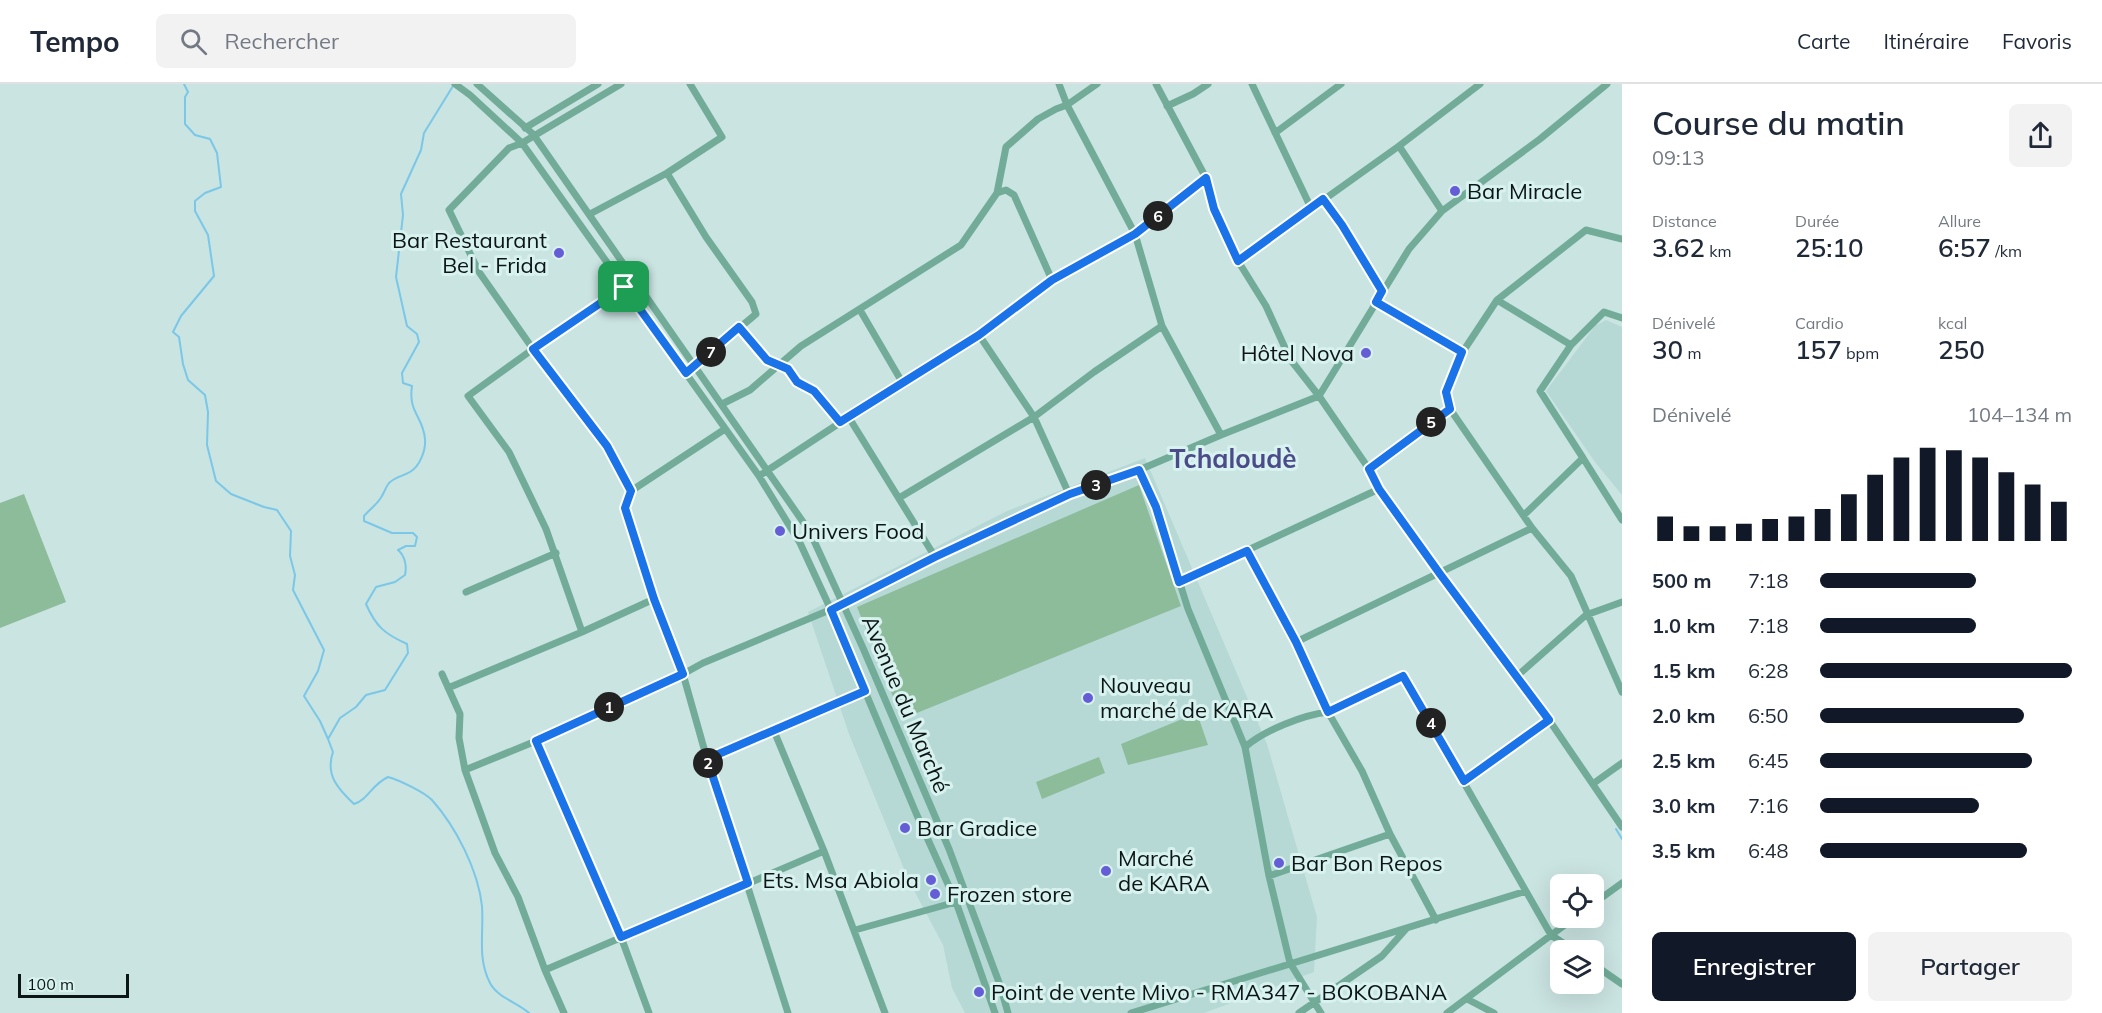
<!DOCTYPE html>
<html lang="fr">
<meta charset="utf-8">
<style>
body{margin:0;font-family:Mulish,sans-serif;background:#f2f2f3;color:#1f2937;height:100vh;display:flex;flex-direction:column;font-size:22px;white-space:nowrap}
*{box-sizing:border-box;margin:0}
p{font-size:20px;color:#747a83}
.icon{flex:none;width:33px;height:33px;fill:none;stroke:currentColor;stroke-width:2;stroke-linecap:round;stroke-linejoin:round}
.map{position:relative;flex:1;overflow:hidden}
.sheet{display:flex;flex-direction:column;background:#fff;width:480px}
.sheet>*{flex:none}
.buttons{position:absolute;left:1550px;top:790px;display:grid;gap:12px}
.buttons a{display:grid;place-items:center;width:54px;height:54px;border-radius:9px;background:#fff;box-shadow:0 6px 24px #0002;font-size:30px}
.scale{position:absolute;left:18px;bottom:15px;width:111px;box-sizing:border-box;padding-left:6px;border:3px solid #0d1616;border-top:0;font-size:16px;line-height:21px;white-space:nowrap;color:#0d1616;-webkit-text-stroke:4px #d7f2ef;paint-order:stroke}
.pin{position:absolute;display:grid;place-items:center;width:51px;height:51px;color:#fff;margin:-26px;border-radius:12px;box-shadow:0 3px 9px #0006}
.km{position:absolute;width:30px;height:30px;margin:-15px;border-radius:50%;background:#222;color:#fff;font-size:16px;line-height:30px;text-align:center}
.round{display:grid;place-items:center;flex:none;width:63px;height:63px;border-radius:9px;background:#f2f2f3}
.headline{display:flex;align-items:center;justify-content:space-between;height:102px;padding:0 30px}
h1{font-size:33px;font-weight:600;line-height:45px}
.figures{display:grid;grid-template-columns:repeat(3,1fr);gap:9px;height:102px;padding:6px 30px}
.figures div{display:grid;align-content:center}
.figures b{font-size:26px;font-weight:600}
.figures small{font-size:16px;font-weight:400}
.figures p{font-size:16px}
.chart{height:168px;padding:12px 30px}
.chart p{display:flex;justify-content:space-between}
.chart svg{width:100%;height:108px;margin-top:6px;stroke:#111827;stroke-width:6}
.primary-button{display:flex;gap:12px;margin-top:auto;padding:12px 30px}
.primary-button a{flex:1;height:69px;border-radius:9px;background:#111827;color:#fff;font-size:24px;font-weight:600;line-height:69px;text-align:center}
.primary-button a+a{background:#f2f2f3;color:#1f2937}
ul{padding:0 30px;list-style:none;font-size:20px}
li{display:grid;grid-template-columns:96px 72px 1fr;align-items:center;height:45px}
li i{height:15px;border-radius:8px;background:#111827}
header{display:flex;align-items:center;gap:36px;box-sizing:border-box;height:84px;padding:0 30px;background:#fff;border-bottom:2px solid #e0e1e3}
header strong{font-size:28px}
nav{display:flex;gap:33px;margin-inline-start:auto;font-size:21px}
.search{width:420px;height:54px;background:#f2f2f3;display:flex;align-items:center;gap:15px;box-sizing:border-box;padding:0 21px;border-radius:9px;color:#747a83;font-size:22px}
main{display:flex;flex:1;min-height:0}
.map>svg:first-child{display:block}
.built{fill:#b6d9d6}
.green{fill:#8dbc9b}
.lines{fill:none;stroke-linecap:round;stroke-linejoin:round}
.stream{stroke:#7ac7e7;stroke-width:2}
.street{stroke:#72ac99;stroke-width:7}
.route-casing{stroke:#fff;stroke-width:12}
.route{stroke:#1a73e8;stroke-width:8}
.poi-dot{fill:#645dd6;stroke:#d7f2ef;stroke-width:2}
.labels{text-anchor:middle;stroke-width:6;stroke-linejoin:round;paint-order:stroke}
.poi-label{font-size:22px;fill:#0d1616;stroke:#d7f2ef;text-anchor:start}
.street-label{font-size:22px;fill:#0d1616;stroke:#d7f2ef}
.quarter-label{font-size:26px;font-weight:bold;fill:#4b4b89;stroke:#d7f2ef}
</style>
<header>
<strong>Tempo</strong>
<div class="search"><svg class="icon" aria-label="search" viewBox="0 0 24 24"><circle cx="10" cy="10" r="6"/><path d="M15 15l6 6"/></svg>Rechercher</div>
<nav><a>Carte</a><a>Itinéraire</a><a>Favoris</a></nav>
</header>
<main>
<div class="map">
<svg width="1622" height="929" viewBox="0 0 1622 929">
<rect width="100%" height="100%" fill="#cae4e2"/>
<path class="built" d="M1606,236l16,7v168l-27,-33 -49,-71 49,-65z
M1145,374l122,286 50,173 -3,55 -110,41h-239l-13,-25 -9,-43 -34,-64 -60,-147 -41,-122 199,-101z"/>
<path class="green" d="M1139,401l42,121 -279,113 -45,-112z
M24,410l42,108 -66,26v-125z
M1197,629l11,32 -80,20 -7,-21z
M1099,673l6,16 -63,26 -6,-17z"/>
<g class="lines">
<path class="stream" d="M184,0l4,8 -3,5v27l10,11 15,4 7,14 4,34 -16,6 -10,8v10l13,24 6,41 -33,40 -8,16 6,5 4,27 5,16 17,15 3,17 -1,33 9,36 15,13 33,13 13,3 14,21 -1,25 5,19 -2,15 31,60 -6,21 -14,25 16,25 8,18
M453,2l-29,47 -3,17 -20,44 2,21 -7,62 11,49 10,8 2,8 -17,31 1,10 9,3c-4,27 11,30 13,53 1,11 -5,27 -15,33 -7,4 -15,5 -21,11 -4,5 -5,11 -9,16 -4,6 -11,11 -16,17v5l28,12h21l4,4 -2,9h-9l-8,4c7,6 9,16 7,25l-10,7 -19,5 -10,17c10,23 19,30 41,40l1,9 -23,37 -19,5 -10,12 -16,11 -12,21 5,13c-8,23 5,37 21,52 15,-5 17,-19 34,-27 11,3 36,15 44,23 24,27 46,70 50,106 2,27 -5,52 8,77 8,15 27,19 39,30
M1616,745l6,10"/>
<path class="street" d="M455,0l15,11 52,48 237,333 41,67 31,67 85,203 40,89 39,111
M477,0l56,50 277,398 53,116 86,201 51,136 8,28
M621,0l-99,59 -13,5 -60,62 30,62 54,77 74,97 24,45
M1252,0l59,124
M1607,0l-67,55 -98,72 -33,38 -90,147 50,73 10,20 61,85 109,146 73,107
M1167,22l26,-12 15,-10
M525,44l73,-44
M1275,49l66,-49
M1399,62l43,65
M667,89l39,64 46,65 4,12 -70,59
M1206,94l-71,56 27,92 59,109
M997,109l9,-46 32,-28 18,-10 11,-4 30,-21
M1323,115l19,26 40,66
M590,130l77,-41 55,-36 -32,-53
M1622,155l-36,-9 -89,70 -35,53 -16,39 4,17 82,119 39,48 51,116
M1238,177l161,-115 81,-62
M1497,216l74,45 -31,46 43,67 -59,57
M1376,218l86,51
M860,226l42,72
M739,243l28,33 21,9 9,13 17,9 26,31
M979,251l55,82 35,77
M1571,261l33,-33 18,6
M722,320l28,-14 51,-44 160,-101 36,-52 9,-3 8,5 38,85
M848,332l87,141
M725,345l-94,62 -6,17 29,91 29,75 24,85 81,254
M1583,374l39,62
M1369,385l81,-60
M1139,386l17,37 32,102 57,138 24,129 21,87 31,50
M759,392l143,-94 77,-47 73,-55 83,-46 -68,-129 -8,-21
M899,414l135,-81 60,-45 68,-46
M1532,444l-236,114 32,70 75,-36 148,259 24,16
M1247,467l49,91
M1179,498l200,-93
M466,508l90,-39
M582,548l-36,-103 -37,-77 -41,-56 65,-47 91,-62
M442,590l18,40 -1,24 6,32 30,83 23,44 27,73 19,43
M1516,593l70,-62 36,-13
M448,604l134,-56 72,-33
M774,647l50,120 61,162
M536,657l85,196 28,76
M1245,663c20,-17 58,-32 83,-35l34,59 28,63 -121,42
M707,675l158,-68
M465,686l71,-29 147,-67 20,-11 141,-59 91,-47 134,-63 70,-24 82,-35 98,-39 -29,-37 -24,-53 -33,-53 -19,-44 -8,-31 -50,-94
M1464,697l85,-61
M1594,699l28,-20
M1390,750l46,86
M1593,820l29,-21
M855,846l101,-28
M1593,880l29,20
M545,886l279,-119
M1467,915l27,14
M1131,929l395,-122
M1299,929l83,-57 24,-27
M1447,929l127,-95"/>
</g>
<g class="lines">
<g class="route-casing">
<path id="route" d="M1206,94l8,31 24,52 85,-62 19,26 40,66 -6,11 86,50 -16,40 4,17 -81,60 10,20 61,85 109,146 -85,61 -61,-105 -75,36 -32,-70 -49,-91 -68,31 -23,-75 -17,-37 -69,24 -135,63 -104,53 34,81 -158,68 41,124 -127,54 -85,-196 147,-67 -29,-75 -29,-91 6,-17 -24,-45 -74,-97 91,-62 62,86 53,-46 28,33 21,9 9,13 17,9 26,31 139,-87 73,-55 83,-46z"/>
</g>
<use href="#route" class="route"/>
</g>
<g class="poi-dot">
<circle cx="1455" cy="107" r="6"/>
<circle cx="559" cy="169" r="6"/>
<circle cx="1366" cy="269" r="6"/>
<circle cx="780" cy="447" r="6"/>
<circle cx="1088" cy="614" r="6"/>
<circle cx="905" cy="744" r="6"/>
<circle cx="1279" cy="779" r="6"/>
<circle cx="1106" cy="787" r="6"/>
<circle cx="931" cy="796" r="6"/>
<circle cx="935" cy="810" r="6"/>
<circle cx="979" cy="908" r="6"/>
</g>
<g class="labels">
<g class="poi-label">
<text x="1467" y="115">Bar Miracle</text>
<text x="547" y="164" text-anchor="end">Bar Restaurant<tspan x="547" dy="25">Bel - Frida</tspan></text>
<text x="1354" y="277" text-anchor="end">Hôtel Nova</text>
<text x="792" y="455">Univers Food</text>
<text x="1100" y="609">Nouveau<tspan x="1100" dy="25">marché de KARA</tspan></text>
<text x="917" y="752">Bar Gradice</text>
<text x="1118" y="782">Marché<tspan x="1118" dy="25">de KARA</tspan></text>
<text x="1291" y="787">Bar Bon Repos</text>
<text x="919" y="804" text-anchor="end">Ets. Msa Abiola</text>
<text x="947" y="818">Frozen store</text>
<text x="991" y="916">Point de vente Mivo - RMA347 - BOKOBANA</text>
</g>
<g class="street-label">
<text transform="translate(906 620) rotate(67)" y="8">Avenue du Marché</text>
</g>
<g class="quarter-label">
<text x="1233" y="384">Tchaloudè</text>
</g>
</g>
</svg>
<div class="buttons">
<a><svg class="icon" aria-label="locate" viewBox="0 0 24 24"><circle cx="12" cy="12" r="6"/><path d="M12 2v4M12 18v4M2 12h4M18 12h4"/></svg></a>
<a><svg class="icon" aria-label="layers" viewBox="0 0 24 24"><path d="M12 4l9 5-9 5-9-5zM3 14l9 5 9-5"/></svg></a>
</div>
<div class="scale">100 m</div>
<div class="pin" style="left:624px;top:203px;background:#1e9e55"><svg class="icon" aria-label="arrive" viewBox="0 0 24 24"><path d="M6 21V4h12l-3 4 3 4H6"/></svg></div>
<b class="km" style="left:609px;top:623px">1</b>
<b class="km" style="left:708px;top:679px">2</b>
<b class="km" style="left:1096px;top:401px">3</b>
<b class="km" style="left:1431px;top:639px">4</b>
<b class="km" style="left:1431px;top:338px">5</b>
<b class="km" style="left:1158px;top:132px">6</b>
<b class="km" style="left:711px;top:268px">7</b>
</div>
<section class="sheet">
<div class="headline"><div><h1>Course du matin</h1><p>09:13</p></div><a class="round"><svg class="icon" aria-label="share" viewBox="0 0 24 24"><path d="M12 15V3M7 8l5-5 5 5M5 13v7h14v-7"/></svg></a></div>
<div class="figures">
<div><p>Distance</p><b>3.62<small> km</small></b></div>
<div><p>Durée</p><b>25:10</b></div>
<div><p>Allure</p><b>6:57<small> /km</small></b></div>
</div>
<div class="figures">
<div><p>Dénivelé</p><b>30<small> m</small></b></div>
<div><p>Cardio</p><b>157<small> bpm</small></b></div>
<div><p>kcal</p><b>250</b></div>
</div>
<div class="chart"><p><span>Dénivelé</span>104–134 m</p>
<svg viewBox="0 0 160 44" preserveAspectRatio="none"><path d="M5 44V34M15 44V38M25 44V38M35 44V37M45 44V35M55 44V34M65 44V31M75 44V25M85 44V17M95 44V10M105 44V6M115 44V7M125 44V10M135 44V16M145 44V21M155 44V28"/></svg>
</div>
<ul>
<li><b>500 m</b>7:18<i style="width:62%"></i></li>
<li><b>1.0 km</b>7:18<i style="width:62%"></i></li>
<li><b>1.5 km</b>6:28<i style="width:100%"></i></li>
<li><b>2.0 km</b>6:50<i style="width:81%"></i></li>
<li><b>2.5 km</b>6:45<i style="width:84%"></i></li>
<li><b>3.0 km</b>7:16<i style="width:63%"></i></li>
<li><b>3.5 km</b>6:48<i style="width:82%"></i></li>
</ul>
<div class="primary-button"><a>Enregistrer</a><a>Partager</a></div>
</section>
</main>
